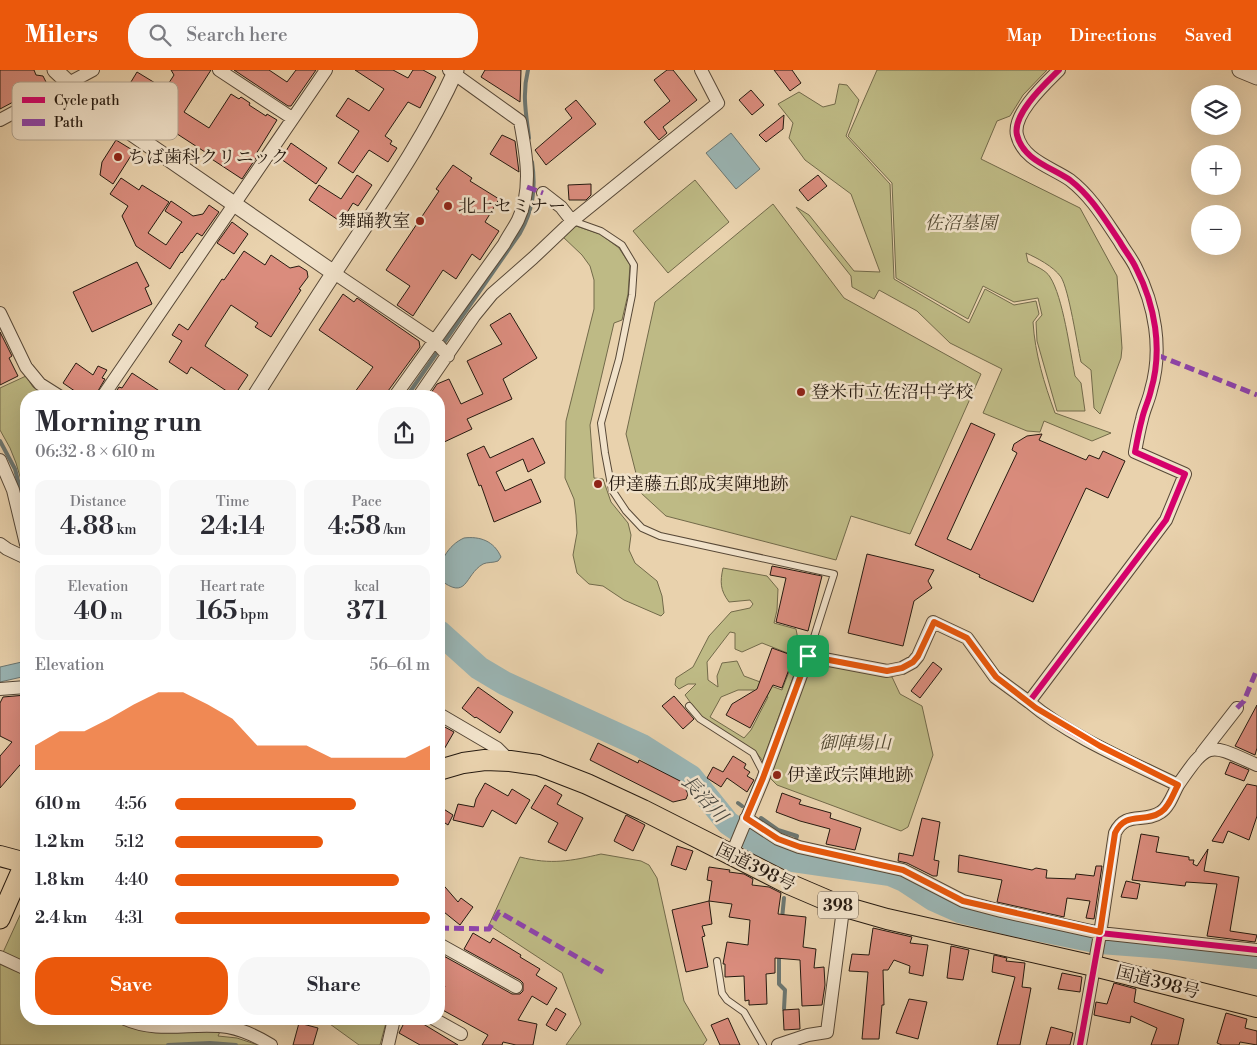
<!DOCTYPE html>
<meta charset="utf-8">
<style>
body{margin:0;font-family:"Libre Bodoni","Noto Serif JP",serif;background:#f7f7f7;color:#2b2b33;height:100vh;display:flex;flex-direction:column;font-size:19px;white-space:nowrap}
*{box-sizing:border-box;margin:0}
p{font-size:16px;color:#7c7c81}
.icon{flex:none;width:28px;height:28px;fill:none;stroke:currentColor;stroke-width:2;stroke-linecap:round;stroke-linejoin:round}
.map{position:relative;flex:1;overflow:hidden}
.panel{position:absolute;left:20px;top:320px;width:425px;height:635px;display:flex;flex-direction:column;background:#fff;border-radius:20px;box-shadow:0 5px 20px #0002}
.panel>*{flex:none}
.buttons{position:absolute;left:1191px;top:15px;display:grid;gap:10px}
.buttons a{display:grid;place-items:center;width:50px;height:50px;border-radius:50%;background:#fff;box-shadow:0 5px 20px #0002;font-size:25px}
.pin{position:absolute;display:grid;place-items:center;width:42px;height:42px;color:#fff;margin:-21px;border-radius:10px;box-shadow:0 2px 8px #0006}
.round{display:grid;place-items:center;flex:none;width:52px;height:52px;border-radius:20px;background:#f7f7f7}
.headline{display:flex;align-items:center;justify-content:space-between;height:85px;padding:0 15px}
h1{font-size:28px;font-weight:600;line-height:38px}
.stats{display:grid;grid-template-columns:repeat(3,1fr);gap:8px;height:85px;padding:5px 15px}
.stats div{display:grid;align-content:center;border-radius:12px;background:#f7f7f7;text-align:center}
.stats b{font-size:25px;font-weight:600}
.stats small{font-size:14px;font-weight:400}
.stats p{font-size:14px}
.chart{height:140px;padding:10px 15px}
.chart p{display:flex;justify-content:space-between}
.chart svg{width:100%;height:90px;margin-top:5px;fill:#ea580c;opacity:.7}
.cta{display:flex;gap:10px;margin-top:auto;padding:10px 15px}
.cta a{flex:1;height:58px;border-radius:20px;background:#ea580c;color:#fff;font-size:20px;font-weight:600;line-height:58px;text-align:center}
.cta a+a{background:#f7f7f7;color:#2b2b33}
ul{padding:0 15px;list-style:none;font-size:16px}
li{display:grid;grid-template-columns:80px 60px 1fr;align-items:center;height:38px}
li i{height:12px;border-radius:6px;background:#ea580c}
header{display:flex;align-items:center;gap:30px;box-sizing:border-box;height:70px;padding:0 25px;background:#ea580c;color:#fff}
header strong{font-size:24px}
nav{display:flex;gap:28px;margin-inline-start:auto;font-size:18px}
.search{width:350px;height:45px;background:#f7f7f7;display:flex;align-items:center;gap:12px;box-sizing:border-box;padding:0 18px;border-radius:20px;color:#7c7c81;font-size:19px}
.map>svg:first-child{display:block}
.green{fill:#beba85;stroke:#726a4a;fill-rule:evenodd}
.water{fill:#9ab5b4;stroke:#6c7772}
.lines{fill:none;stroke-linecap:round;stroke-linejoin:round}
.stream{stroke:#6c7772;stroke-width:4}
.river{stroke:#9ab5b4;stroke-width:24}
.building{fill:#da8c7d;stroke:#261a10}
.service-casing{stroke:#574837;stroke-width:8}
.minor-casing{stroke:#574837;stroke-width:14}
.tertiary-casing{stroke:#574837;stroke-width:17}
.primary-casing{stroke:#261a10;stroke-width:21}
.trunk-casing{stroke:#261a10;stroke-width:22}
.service{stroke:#f1e2ca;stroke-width:6}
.minor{stroke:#f1e2ca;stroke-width:12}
.tertiary{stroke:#f1e2ca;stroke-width:15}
.primary{stroke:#e9d2ad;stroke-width:19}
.trunk{stroke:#e9d2ad;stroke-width:20}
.quiet{stroke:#8e44ad;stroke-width:5;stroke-dasharray:10 5;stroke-linecap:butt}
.cycleway-casing{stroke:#f1e2ca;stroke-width:9}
.cycleway{stroke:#d6006c;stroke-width:6}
.route-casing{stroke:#fff;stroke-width:10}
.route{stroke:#ea580c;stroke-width:6}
.poi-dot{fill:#8f2418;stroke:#f1e2ca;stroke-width:2}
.labels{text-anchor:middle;stroke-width:5;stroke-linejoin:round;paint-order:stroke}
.shield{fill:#f1e2ca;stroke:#635648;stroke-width:1}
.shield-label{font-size:16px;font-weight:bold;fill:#261a10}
.poi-label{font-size:18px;fill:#261a10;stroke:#f1e2ca;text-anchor:start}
.park-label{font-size:18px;font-style:italic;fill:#544a33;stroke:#f1e2ca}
.street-label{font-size:18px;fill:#261a10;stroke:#f1e2ca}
.water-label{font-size:19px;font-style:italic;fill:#494841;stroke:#f1e2ca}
.key{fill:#f1e2ca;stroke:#b4a692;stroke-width:1}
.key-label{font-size:14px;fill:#261a10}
</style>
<header>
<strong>Milers</strong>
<div class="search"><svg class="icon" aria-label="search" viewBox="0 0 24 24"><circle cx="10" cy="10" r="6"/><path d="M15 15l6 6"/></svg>Search here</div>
<nav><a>Map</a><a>Directions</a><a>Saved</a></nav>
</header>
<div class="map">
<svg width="1257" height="975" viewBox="0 0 1257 975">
<rect width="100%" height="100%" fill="#e9d2ad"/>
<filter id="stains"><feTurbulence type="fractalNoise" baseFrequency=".004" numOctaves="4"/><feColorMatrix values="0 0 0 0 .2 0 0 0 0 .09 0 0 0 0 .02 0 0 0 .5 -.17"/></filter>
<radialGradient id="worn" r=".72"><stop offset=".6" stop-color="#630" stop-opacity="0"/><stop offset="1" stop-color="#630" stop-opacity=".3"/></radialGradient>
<path class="green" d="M877,0h170l-24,25 -13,21 -13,5 -16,38 99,49 37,68 5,72 -1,10 -21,56 -6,-6 -3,-38 -10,-8c-4,-18 -12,-72 -20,-85 -8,-11 -24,-19 -35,-24l2,9c7,4 18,8 22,15 13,20 20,74 25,99l6,7 4,28h-28l-20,-70 -1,-19 6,-7 -4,-17 -24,4 -31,-16 -15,33 -72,-41 -4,-95 -44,-47z
M839,14l8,1 12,15 -13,36 44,48 4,95 75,44 16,-34 29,16 22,-4 3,13 -6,8c2,32 11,61 22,91l56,20 -19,8 -48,-20 -4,11 -13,-1 -44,-18 19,-44 -52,-26 -33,-32 -38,-21 -5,9 -22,-12 -1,-11 -55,-69 13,8 45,56 26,1 -29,-78 -46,-34 -16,-22 4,-15 -15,-19 21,-12 24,15 12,-3z
M695,110l34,42 -61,51 -35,-42z
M773,134l71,94 137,76 -71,160 -59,-18 -15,44 -170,-44 -25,-23 -15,-59 29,-132z
M576,156l24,8 19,14 11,17 -2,29 -6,26 -8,3 -24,102 4,53 9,1 8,23 17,21 3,12 -2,15 6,13 22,18 5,15 2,17 -3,3 -37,-16 -21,-14 -14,-2 -12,-11 -4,-18 4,-22 -1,-18 -2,-16 -9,-21 1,-57 28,-112v-29l-4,-14 -8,-11 -20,-19z
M26,306l7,11 14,9h-21v101l-10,-34 -6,-15 -10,-18v-42z
M723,498l44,8 11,13 -1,21 -3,13 22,6 5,26 -38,106 -8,-10 -54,-34 -16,-22 11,-11h-8l-9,5 -4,-4 1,-7 17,-11 16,-31 22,-24 19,-4 3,-4 -3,-4 -21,2c-9,-12 -9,-20 -6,-34zM730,562l5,1v16l7,3 20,-9 33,13 -13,34 -38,-14 -7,-15 -15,2 -5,13 1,11 -10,-7 -1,-18zM738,620h16l14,7 -17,33 -7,8 -34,-21 11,-20z
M820,593l72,14 8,17 22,12 11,49 -25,72 -7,4 -124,-46 -7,-7 40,-111 5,-3z
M601,784l40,7 8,4 8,13 27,123 23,39 -4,5h-137l15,-21 -19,-51 -73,-48 31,-68c31,8 51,4 81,-3z
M26,832v117h200l-8,17 19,2 21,7h-258v-86z
M323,949h64l-7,26h-21z"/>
<path class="water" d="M731,63l29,36 -24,20 -30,-36z
M464,468c16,-2 30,3 37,19l-3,4c-5,2 -11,1 -15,3 -19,11 -15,38 -44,15 -1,-16 9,-34 25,-41z
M26,591v15l-26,6v-15z"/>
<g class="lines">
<path class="stream" d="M528,0c-6,24 -2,43 1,68
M407,326l113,-163c13,-23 16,-45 12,-71
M0,371l15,28 11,43
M738,733l4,3
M761,748l17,12 19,6 -1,3
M782,849l2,-21
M779,884v30l6,6 -1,19
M168,975l42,-2 26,2"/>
<path class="river" d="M439,562l40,36 25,15 138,63 49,31 37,46 31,21 34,16 97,14 14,6 29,19 27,12 52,13 88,18 67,5 90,10"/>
</g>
<path class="building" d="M0,0h34l2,5 7,1 4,8 -47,25z
M171,0h40l-27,42 25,16 22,-34 8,5 2,-2 9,6 -1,2 17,11 1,-2 10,6 -21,34 2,1 -16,24 -38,-25 1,-2 -37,-24 -6,9 -20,-13 3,-3 -10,-7 5,-8 -17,-11 14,-23 28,17 9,-14z
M234,0h35l18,12 9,-12h20l-25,36h-3z
M355,0h38l15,8 5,-8h10l13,7 -16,31 -12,-6 -23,34 7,5 -2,3 7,4 -9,14 -19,-12 -16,23 -15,-10 21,-32 -23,-15 12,-18 21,13 15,-22z
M485,0h36l-1,32 -39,-25z
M667,0h6l24,30 -34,27 4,6 -8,7 -15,-18 26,-21 -16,-21z
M774,0h18l9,13 -11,8z
M751,20l13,15 -12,10 -13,-15z
M576,30l20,24 -50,41 -11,-15 37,-32 -7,-9z
M784,45l-1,14 -17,13 -7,-7z
M502,65l13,6 4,31 -29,-18z
M116,70l18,11 -21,33 -13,-9 2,-13z
M291,73l36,25 -11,16 -35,-25z
M453,95l19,13 -2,3 29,18 -14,23 14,9 -19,29 -8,-6 -16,25 -13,-9 -30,46 -16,-11 13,-19 -24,-16 53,-79 -3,-2z
M357,105l15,10 -14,21 -5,-3 -12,19 -32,-22 10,-15 22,14z
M818,105l9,11 -19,15 -9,-11z
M121,108l18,12 3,-5 27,17 -21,31 18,12 16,-23 -17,-11 6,-10 22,15 10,-2 6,-9 10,7 -17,24 -5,-3 -15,20 -1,-1 -11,17 -34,-23 -14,-30 6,-10 -18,-12z
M591,114v11l-5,5h-17l-1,-15z
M232,152l16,12 -14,20 -17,-11z
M244,181l21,14 6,-10 19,13 9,-2 8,5 1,6 -9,12 2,1 -30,47 -16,-10 3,-4 -27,-18 -24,37 -2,4 43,29 -14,21 -43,-29 -4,7 -18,-12 13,-21 -10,-6 7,-11 9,6 34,-51 2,1z
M137,192l12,24 -4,2 7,16 -60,28 -19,-40z
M343,224l11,8 3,-4 62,43 1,6 -32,44 -1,5h-35l21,-29 -54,-37z
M510,243l27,45 -34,21 9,20 -45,20 5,10 -30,14 -3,-7v-40h-10l8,-12 12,-5 12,25 22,-10 -16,-33 35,-17 -12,-19z
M0,262l12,24 -3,2 9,18 -18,9z
M76,293l17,12 5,-9 9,4 -5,8 3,1 -10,17h-13l-19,-13z
M132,303l35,23h-54l6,-9 3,1z
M971,353l24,11 -48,105 24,11 46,-97 -5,-3 2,-6 8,-5 5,-3 15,-2 -3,6 47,20 3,-5 10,4 4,-8 22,10 -17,37 -22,-10 -53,114 -54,-25 1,-2 -65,-30z
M533,368l12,25 -17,9 -5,-13 -27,13 9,19 26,-12 10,23 -47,20 -13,-37 -2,1 -12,-32 17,-8 6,12z
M867,484l67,16 -6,11 4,7 -18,13 -11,45 -55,-13z
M772,496l50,10 -14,55 -32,-9 10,-44 -16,-3z
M772,578l22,8 -12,32 -9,-3 -23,43 -24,-13 6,-11 25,-15z
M933,592l9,7 -22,29 -9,-7z
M478,617l35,25 -13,21 -24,-16 -1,1 -13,-10z
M26,625v63l-26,30v-32l12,-14 -12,-6v-33l3,-6z
M674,626l20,23 -11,10 -21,-23z
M1257,635v43l-2,7 -20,-9z
M443,656l11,6 -15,26v-25z
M598,673l40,20 1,-3 43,22 6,12 -2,5 -13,3 -83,-42z
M733,686l13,8 -2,4 6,4 -3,4 7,4 -7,12 -20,-14 -6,9 -14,-9 6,-11 10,5z
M1230,692l19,8 -5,11 -19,-7z
M485,713l23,13 4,-7 18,11 -14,24 -24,-14 -9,17 -30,-7 5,-16 16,3 2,-8z
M1247,714l10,2v30l-8,24 -21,-9 -5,12 -11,-2z
M545,715l17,10 -5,9 26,14 -17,33 -18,-9 10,-19 -27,-15z
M782,723l19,7 -2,4 32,9 -1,5 31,10 -6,22 -29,-6 4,-15 -30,-8 -24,-9z
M439,736l14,9 -5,10 -9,-6z
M626,745l19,10 -12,26 -19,-10z
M922,748l18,4 -6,38 5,1 -2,15h-4l-26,-13 -9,-2 1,-8 14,3z
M1141,764l18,3 -3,15 33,5v3h5l-1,4 4,2 11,-17 -4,22 35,6 -9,54 27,4 -2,7 -48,-6 10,-52 -31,-2 -1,4 -53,-6z
M677,776l16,5 -7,19 -15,-5z
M959,785l73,15 4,-2 11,2 -1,8 29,1 1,-5 18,2 2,-10h6l-8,53 -8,-1 4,-17 -23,-3 -3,19 -67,-15 5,-22 -44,-8z
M709,797l21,3 -1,2 15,2 9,5 -1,6 17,2 12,6 -3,21 28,3 -3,30 13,2 -2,19 10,-1 1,18 -3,20 -20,1 -2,-46 -25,-2v15l-9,1 1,30 -18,1v-5l-4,1 -1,-25 -19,1v-13h-2l4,-22 21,3 2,-25 -21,-3 3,-13 -23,-3 3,-20 -5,-1z
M439,810l19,22 3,-4 12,9 -13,18 -21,-17z
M1126,811l14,3 -3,15 -16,-2z
M709,831l3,23 -10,2 3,10 -3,1 6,30 -22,5 -14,-62z
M873,858l39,9 -2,6 18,2 -5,31 -14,-3 1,-7 -16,-6 -6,10h-5l1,35h-2l-3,34h-17l6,-67 -19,-1 3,-17 17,1z
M473,863l17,10 3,-5 28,17 -1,2 20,12 -4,6 21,13 -10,17 -15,-9 -14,24 19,4 -4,21h-17l-13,-3 -1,3h-20l6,-10 -49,-27v-11l6,-11 -6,-4v-20l3,-7 70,39h8l3,-3v-8l-3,-3 -56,-31z
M951,876l18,4 -6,30 -16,-2z
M994,885l13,3 -1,3 19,2 -3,24 9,1 -11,57h-23l18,-68 -23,-5z
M1062,903l20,4 -2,15 -22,-3z
M1114,913l22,6 -2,13 50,17 -6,26h-27l6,-17 -26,-12 -1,7 -36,-8 2,-13 11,2z
M909,929l18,3 -9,37 -22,-6z
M556,938l10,6 -10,17 -10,-6z
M799,939l1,20 -16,1 -1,-20z
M1226,943l21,6 -2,9 12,3v14l-17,-3 -1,3h-17l-5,-2z
M728,948l12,27h-20l-9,-20z
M406,949h9l43,26h-38l-21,-12z
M299,953l19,5 -5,17h-20z
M1051,957l22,6 -3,12h-24z"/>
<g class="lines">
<g class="service-casing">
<path id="service" d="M573,151l28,10 21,14 12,20 -2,30 -13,64 -18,64 4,30 7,37 14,21 16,17 18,8 174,38 -26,82
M689,636l11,13 53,34 11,21
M717,891l5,32 5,7 17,12 19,33"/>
</g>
<g class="minor-casing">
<path id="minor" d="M219,0l73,48
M1059,0c-13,13 -47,44 -42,65 6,25 34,32 53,45 22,17 35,40 50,62 5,9 12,17 16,26 19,37 27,81 15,122 -2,10 -7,19 -9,29 -3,11 -5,22 -7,33l50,22 -19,46 -137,182c40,34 102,60 149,83 -5,9 -9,22 -17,27 -17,12 -35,-2 -46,21l-15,101 -20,111
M0,50l93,-50
M543,123l18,14 11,14
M334,203l101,68 13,15
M0,243l26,54 14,17 19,12
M103,326l223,-326
M395,326l109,-152c4,-8 10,-16 14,-24 15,-31 8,-67 2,-99l-71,-51
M419,326l55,-80 18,-22 41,-36 39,-37 146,-118 -17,-33
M0,390l13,30 13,54
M0,474l7,5 19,9
M0,619l26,-2
M439,644l58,34 13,13
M1202,683l35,-45
M1178,715c31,-45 30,-42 79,-20
M746,748l32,21 21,8 104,23 60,31 38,10 99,22 157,17
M731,786l32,-77 45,-123 79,15 15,-3 11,-6 5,-6 15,-34 34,16 28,39 34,25
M439,874l77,43
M0,887l26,12
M125,949c33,15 69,3 103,8 16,3 30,10 43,18
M434,949l27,15
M388,975l6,-26
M778,975l30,-10 19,-3 15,-115"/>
</g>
<g class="tertiary-casing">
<path id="tertiary" d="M55,0l34,32 22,17 223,154
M1240,0l17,7
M255,326c29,-46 58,-92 88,-137 41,-62 83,-122 113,-189"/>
</g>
<g class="primary-casing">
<path id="primary" d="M0,849l25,-57"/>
</g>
<g class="trunk-casing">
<path id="trunk" d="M439,700l24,-7 22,-3 25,1 28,4 49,19 56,26 146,74 49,21 49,14 207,47 163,41
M0,786l26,7"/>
</g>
<use href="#service" class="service"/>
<use href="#minor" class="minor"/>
<use href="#tertiary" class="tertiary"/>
<use href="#primary" class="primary"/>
<use href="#trunk" class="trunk"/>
<path class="quiet" d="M527,117l16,6
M1157,285l100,40
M1237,638l7,-7 13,-32
M439,858l50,1 10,-17 104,60"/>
<g class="cycleway-casing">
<path id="cycleway" d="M1059,0c-13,13 -47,44 -42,65 6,25 34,32 53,45 22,17 35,40 50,62 5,9 12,17 16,26 19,37 27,81 15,122 -2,10 -7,19 -9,29 -3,11 -5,22 -7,33l50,22 -19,46 -137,182c40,34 102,60 149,83 -5,9 -9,22 -17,27 -17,12 -35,-2 -46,21l-15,101 -20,111
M746,748l32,21 21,8 104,23 60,31 38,10 99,22 157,17"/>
</g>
<use href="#cycleway" class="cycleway"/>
</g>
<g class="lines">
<g class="route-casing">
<path id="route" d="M934,552l33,16 29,39 40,31 64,38 78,39c-5,9 -9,22 -17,27 -17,12 -35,-2 -46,21l-15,99 -137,-31 -60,-31 -103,-23 -22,-8 -32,-21 17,-40 45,-122 79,15 15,-3 11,-6 5,-6z"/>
</g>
<use href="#route" class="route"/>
</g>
<g class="poi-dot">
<circle cx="118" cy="87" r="5"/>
<circle cx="448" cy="136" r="5"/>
<circle cx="420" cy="151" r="5"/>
<circle cx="801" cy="322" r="5"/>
<circle cx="598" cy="414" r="5"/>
<circle cx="777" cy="705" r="5"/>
</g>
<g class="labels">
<rect class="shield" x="818" y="821.5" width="40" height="27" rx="4"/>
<g class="shield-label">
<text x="838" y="841">398</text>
</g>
<g class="poi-label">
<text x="128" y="93">ちば歯科クリニック</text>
<text x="458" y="142">北上セミナー</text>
<text x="410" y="157" text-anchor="end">舞踊教室</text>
<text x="811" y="328">登米市立佐沼中学校</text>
<text x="608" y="420">伊達藤五郎成実陣地跡</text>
<text x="787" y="711">伊達政宗陣地跡</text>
</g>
<g class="park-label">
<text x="961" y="159">佐沼墓園</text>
<text x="855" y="679">御陣場山</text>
</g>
<g class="street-label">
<text transform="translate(756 797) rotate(26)" y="6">国道398号</text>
<text transform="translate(1158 912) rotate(14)" y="6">国道398号</text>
</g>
<g class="water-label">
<text transform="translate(705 728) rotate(47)" y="7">長沼川</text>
</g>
</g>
<rect x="12" y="12" width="166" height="58" rx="8" class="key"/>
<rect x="22" y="27" width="23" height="6" fill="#d6006c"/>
<rect x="22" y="49" width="23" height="7" fill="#8e44ad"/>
<g class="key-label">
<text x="54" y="35">Cycle path</text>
<text x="54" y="57">Path</text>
</g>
<rect width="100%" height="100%" filter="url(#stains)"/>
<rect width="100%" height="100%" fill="url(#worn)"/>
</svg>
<div class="buttons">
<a><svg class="icon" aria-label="layers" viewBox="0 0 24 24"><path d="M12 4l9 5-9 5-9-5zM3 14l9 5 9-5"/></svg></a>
<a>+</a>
<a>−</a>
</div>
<div class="pin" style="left:808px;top:586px;background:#1e9e55"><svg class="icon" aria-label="arrive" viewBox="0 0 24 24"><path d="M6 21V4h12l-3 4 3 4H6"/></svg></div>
<section class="panel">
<div class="headline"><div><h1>Morning run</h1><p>06:32 · 8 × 610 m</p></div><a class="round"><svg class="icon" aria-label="share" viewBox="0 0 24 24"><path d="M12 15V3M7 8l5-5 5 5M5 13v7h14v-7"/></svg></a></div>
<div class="stats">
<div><p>Distance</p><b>4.88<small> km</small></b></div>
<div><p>Time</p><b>24:14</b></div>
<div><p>Pace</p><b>4:58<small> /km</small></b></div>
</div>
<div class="stats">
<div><p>Elevation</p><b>40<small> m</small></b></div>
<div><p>Heart rate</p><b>165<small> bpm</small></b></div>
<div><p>kcal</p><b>371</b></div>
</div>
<div class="chart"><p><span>Elevation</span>56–61 m</p>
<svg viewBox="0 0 160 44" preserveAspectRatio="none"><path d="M0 44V32L10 25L20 25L30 19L40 12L50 6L60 6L70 12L80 19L90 32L100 32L110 32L120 38L130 38L140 38L150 38L160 32V44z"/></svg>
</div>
<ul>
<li><b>610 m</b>4:56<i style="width:71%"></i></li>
<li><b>1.2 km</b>5:12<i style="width:58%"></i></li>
<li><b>1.8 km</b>4:40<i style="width:88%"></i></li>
<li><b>2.4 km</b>4:31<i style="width:100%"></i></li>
</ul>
<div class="cta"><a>Save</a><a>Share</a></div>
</section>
</div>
